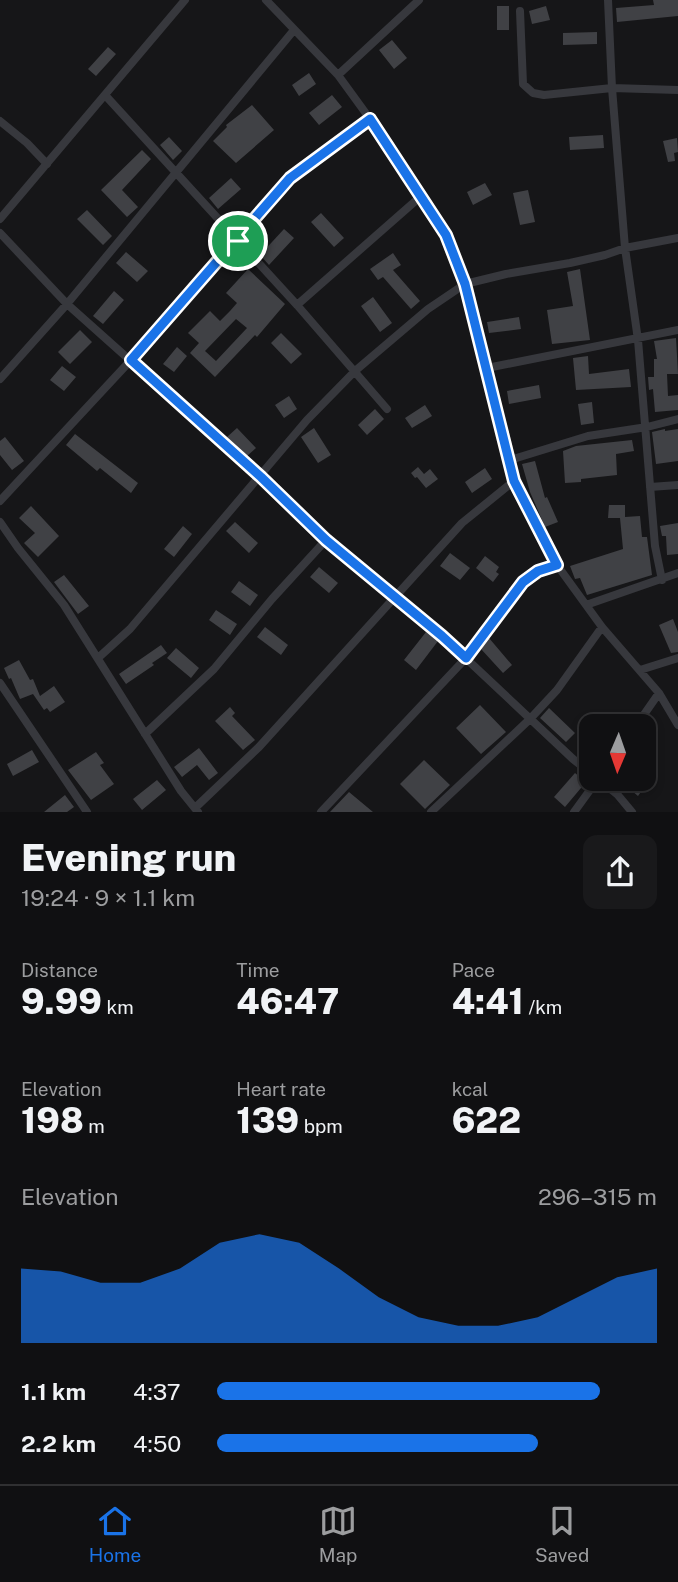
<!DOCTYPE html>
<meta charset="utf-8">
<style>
body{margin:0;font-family:"Public Sans",sans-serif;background:#19191b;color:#f1f3f6;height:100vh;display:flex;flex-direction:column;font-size:26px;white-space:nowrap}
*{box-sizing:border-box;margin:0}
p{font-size:23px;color:#9c9d9f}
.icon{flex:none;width:38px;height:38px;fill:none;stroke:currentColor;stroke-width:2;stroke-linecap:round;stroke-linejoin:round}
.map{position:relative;height:812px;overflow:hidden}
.sheet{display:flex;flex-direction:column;background:#101012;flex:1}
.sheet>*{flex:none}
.needle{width:46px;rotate:182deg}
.tools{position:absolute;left:579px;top:714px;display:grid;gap:14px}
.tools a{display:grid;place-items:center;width:77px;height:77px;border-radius:14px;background:#101012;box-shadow:0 4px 10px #0003,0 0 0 2px #303032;font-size:35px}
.pin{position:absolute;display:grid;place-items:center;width:60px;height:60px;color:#fff;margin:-30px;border:4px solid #fff;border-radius:50%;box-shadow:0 2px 7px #0007}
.round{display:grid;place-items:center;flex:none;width:74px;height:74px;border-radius:14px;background:#19191b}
.overview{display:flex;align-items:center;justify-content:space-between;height:119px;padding:0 21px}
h1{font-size:38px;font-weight:800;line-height:52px}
.stats{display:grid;grid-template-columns:repeat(3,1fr);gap:10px;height:119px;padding:7px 21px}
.stats div{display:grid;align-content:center}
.stats b{font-size:35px;font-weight:800}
.stats small{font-size:19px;font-weight:400}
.stats p{font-size:19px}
.chart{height:196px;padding:14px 21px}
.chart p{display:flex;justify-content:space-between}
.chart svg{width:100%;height:126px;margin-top:7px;fill:#1a73e8;opacity:.7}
ul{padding:0 21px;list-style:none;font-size:23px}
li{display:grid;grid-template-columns:112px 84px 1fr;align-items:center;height:52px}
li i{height:18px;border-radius:9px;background:#1a73e8}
.dock{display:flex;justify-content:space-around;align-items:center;height:98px;border-top:2px solid #303032;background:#101012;font-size:19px;color:#9c9d9f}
.dock a{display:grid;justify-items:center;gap:4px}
.dock .selected{color:#1a73e8}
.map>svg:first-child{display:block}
.building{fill:#404145;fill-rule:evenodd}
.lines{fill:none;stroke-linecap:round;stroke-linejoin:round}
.minor{stroke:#37383d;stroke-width:8}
.route-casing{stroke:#fff;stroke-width:14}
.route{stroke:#1a73e8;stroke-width:9}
</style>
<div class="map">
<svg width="678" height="812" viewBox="0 0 678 812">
<rect width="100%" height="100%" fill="#161618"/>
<path class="building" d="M653,0h25v16l-61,6 -1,-14 38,-3z
M497,6h12v24h-12z
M546,6l4,14 -18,4 -3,-13z
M597,32v12l-34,1v-12z
M392,40l15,18 -13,11 -15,-19z
M108,47l8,7 -20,22 -8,-7z
M309,73l7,11 -17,12 -7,-11z
M332,95l10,12 -23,18 -10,-12z
M252,105l22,25 -38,33 -23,-22 14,-14 -1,-2z
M603,135l1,13 -34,2 -1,-13z
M169,137l13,14 -9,9 -13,-15z
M677,138l1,14 -4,1 1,8 -7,1 -5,-21z
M142,150l9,9 -29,31 16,17 -11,10 -26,-27z
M231,178l10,11 -23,20 -9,-11z
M485,183l7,12 -19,10 -6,-13z
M528,190l7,32 -15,3 -7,-32z
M87,210l25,26 -9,9 -26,-26z
M321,213l23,25 -10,9 -23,-25z
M284,229l10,9 -25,27 -9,-10z
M126,252l22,19 -11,11 -21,-19z
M393,253l8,12 -8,5 27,31 -9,8 -28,-32 -5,3 -8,-11z
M248,269l37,35 -28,33 -2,-2 -40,42 -25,-24 9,-10 -11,-10 22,-22 10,10 10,-10 7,-8 -11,-10zM236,319l11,9 -31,33 -11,-10z
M580,269l10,71 -38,4 -5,-34 26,-4 -6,-34z
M114,291l10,9 -21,24 -10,-8z
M373,297l19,26 -12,9 -19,-26z
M519,317l2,12 -32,4 -2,-11z
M80,330l12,12 -22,22 -12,-12z
M281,333l21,21 -11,10 -20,-21z
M676,338l2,36h-11l1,22 10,-1v15l-23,2 -2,-23 -4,1 -1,-13h6v-18h3l-3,-18z
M177,347l10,9 -13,16 -11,-8z
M588,356l1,18 40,-5 2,18 -55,3 -3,-32z
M62,366l14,11 -12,14 -14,-11z
M539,385l2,13 -32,6 -2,-13z
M289,396l8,13 -13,9 -9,-13z
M592,402l2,21 -13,2 -3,-21z
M425,405l7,11 -20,12 -7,-10z
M375,409l9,10 -17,16 -9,-10z
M237,428l19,20 -9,8 -20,-19z
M314,428l17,27 -13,8 -17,-26z
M665,429v2l13,-2v32l-22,3 -4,-32z
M75,434l63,49 -7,10 -31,-25 -3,3 -31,-26z
M5,437l19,24 -12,9 -12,-15v-14z
M632,440l2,11 -18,3 1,21 -36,4v3l-16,1 -2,-32 13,-5z
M535,461l10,37 2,-1 11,25 -13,5 -15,-35 -8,-28z
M418,467l6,7 6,-5 8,10 -12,9 -9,-11 -2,1 -4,-5z
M485,468l7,11 -20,14 -7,-11z
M609,505h16v12l15,-1 2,21h5l5,38 -65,20 -7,-17 -5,1 -5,-13 53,-17 -3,-31h-12z
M31,506l28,30 -21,21 -14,-14 11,-10 -16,-15z
M235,522l23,21 -9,10 -23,-22z
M678,523v31l-11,1 -1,-19h-4l-2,-10z
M183,526l9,8 -18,23 -10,-8z
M450,553l20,15 -10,12 -20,-14z
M485,556l14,11 -3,5 3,2 -6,8 -17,-14z
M319,567l19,16 -9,10 -19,-16z
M64,575l25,31 -11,8 -24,-32z
M239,581l19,14 -8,11 -19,-14z
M216,610l21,14 -7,11 -21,-15z
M673,619l5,13v20l-7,1 -12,-28z
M265,627l23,18 -7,10 -24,-18z
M426,632l12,9 -22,29 -12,-10z
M489,638l23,27 -9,8 -22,-24z
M161,645l6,8 -15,10 2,2 -28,19 -7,-10z
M176,648l23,20 -8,10 -24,-20z
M19,660l11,20 3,-1 7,17 14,-10 11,16 -15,10 -3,-4 -3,2 -11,-16 -13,5 -9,-21 -2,1 -5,-11z
M480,705l26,27 -25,22 -25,-26z
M230,707l5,6 -3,3 23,24 -12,10 -28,-29z
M549,708l26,25 -9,9 -26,-24z
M199,748l19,25 -9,7 -12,-15 -15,12 -8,-10z
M32,750l7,12 -26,14 -6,-12z
M96,752l8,11 -4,2 14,19 -23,16 -23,-30z
M424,760l26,25 -25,24 -25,-25z
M647,760l11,8 -20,28 -12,-10 6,-7h12v-16z
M575,773l11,9 -21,25 -11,-10z
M157,780l9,10 -24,20 -9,-11z
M349,792l24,20h-43z
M65,795l9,12 -7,5h-23z"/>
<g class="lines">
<path class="minor" d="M266,0l72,75 32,44 76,116 19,49 49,197 43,84 45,62 57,66 19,32
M608,0l4,88 13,160 13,92 17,206 7,34
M520,11l3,73 10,9 11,2 68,-7 66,2
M338,75l81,-75
M105,95l192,210 90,104
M0,121l27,22 20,21
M0,219l185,-219
M0,233l67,71 194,173 65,63 116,96 131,123 19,15
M297,305l123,-108
M487,368l191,-38
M0,379l67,-75 227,-274
M510,460l78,-24 59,-9 31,-8
M650,487l28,-2
M0,501l131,-141 160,-181 79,-60
M0,522l18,26 46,57 117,186 17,21
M586,605l92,-32
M98,658l32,-29 177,-209 48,-49 73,-62 37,-25 41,-10 64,-11 35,-8 20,-7 53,-10
M640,670l38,-12
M0,683l87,129
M636,726l23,-33
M145,734l69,-65 58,-70 54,-59
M598,779l19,15 15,18
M195,808l64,-61 203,-224 52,-42
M321,812l145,-154 56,-76 16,-11 19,-6
M431,812l99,-93 27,-29 45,-63
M574,812l24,-33"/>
</g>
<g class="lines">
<g class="route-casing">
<path id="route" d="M370,119l76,116 19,49 49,197 43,84 -19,6 -15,11 -57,76 -24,-22 -116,-96 -65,-63 -130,-117 159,-182z"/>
</g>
<use href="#route" class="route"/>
</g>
</svg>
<div class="tools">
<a><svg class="needle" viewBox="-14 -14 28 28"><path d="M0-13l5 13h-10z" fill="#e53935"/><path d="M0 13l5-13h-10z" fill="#9c9d9f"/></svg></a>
</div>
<div class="pin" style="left:238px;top:241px;background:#1e9e55"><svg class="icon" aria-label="arrive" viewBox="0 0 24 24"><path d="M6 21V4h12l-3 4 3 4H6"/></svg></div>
</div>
<section class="sheet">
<div class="overview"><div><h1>Evening run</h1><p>19:24 · 9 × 1.1 km</p></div><a class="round"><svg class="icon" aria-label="share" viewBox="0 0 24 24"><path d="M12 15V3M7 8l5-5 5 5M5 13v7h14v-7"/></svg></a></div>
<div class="stats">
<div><p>Distance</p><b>9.99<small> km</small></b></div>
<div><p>Time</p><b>46:47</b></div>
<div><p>Pace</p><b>4:41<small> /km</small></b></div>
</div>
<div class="stats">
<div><p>Elevation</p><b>198<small> m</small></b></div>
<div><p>Heart rate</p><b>139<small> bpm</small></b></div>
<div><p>kcal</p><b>622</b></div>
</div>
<div class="chart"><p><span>Elevation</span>296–315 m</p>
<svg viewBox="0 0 160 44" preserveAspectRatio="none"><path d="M0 44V18L10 19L20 23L30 23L40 18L50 9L60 6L70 9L80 18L90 28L100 35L110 38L120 38L130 35L140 28L150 21L160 18V44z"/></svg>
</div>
<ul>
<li><b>1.1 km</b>4:37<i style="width:87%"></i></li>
<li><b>2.2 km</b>4:50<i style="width:73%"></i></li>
</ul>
</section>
<nav class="dock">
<a class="selected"><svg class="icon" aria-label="home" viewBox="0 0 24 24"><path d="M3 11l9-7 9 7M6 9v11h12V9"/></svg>Home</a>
<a><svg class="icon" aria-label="map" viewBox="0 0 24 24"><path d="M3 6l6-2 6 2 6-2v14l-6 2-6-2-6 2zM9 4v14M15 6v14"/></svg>Map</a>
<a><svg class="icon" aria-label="saved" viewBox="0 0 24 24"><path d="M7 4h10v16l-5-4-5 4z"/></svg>Saved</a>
</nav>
